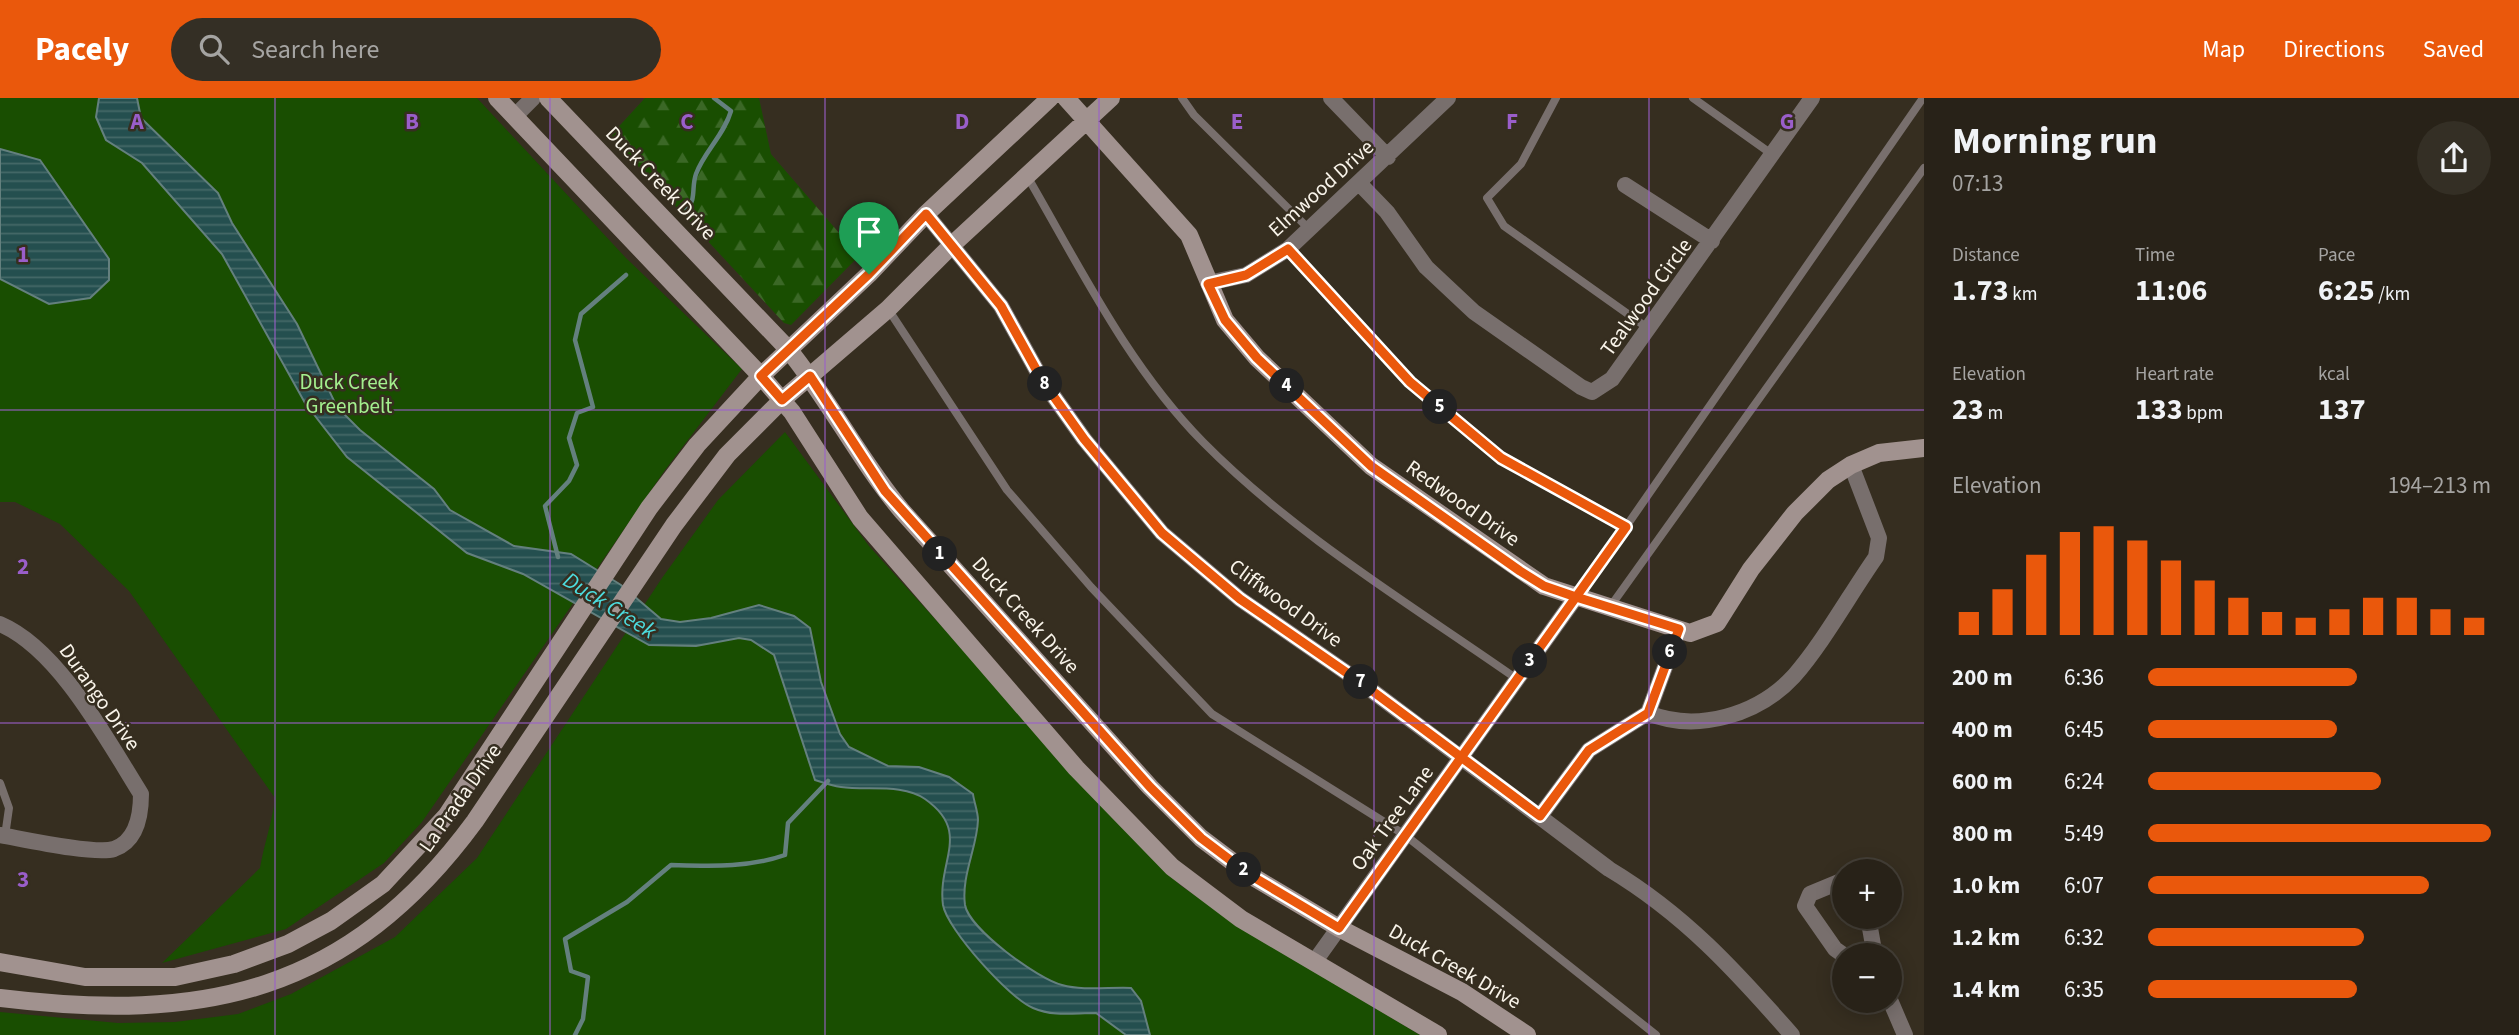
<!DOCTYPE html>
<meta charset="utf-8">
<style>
body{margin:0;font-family:"Source Sans 3",sans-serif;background:#342f25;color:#f1f3f6;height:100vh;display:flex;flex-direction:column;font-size:26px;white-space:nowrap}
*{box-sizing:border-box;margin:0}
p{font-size:23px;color:#a5a4a2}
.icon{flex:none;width:38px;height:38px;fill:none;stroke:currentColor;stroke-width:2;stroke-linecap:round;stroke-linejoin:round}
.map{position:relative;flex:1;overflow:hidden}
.details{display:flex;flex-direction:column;background:#282218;width:595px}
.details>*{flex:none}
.controls{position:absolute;left:1832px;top:761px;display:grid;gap:14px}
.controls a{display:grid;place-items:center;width:70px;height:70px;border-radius:50%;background:#282218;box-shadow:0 4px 18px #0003,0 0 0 2px #443f37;font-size:35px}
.pin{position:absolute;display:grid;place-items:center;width:60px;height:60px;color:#fff;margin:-72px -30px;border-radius:50% 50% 50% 0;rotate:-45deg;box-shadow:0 0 7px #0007}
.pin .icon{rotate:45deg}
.km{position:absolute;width:35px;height:35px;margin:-18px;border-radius:50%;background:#222;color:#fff;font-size:19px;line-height:35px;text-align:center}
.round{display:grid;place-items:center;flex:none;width:74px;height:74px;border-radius:37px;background:#342f25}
.headline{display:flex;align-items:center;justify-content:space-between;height:119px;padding:0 28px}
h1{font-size:38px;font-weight:700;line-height:52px}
.stats{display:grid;grid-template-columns:repeat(3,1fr);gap:10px;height:119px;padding:7px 28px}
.stats div{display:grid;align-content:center}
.stats b{font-size:30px;font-weight:700}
.stats small{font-size:19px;font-weight:400}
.stats p{font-size:19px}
.chart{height:196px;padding:14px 28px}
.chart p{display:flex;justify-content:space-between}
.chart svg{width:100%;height:126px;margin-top:7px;stroke:#ea580c;stroke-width:6}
ul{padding:0 28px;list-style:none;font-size:23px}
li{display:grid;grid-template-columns:112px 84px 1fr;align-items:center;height:52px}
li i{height:18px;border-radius:9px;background:#ea580c}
header{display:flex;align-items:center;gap:42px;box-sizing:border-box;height:98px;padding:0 35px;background:#ea580c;color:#fff}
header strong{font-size:33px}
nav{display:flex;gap:38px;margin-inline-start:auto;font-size:24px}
.search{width:490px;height:63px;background:#342f25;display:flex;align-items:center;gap:18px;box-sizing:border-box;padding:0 24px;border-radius:38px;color:#a5a4a2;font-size:26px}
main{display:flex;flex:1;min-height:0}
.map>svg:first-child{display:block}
.forest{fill:url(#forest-firs)}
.park{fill:#194e01}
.water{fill:url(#water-rules);stroke:#64807e;stroke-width:2}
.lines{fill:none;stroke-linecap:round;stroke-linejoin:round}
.stream{stroke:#64807e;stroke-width:4.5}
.lane{stroke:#786f6d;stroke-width:8}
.street{stroke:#786f6d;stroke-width:16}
.secondary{stroke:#a1928f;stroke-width:18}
.route-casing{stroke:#fff;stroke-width:14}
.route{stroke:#ea580c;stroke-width:9}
.grid{fill:none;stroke:#9a5eca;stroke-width:2;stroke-opacity:0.55}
.labels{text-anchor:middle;stroke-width:5;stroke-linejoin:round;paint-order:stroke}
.street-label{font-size:21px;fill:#f9f4ea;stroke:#362e20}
.park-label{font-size:21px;fill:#a4f08e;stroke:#362e20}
.water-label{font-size:23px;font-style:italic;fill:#4cdbdd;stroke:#362e20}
.grid-label{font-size:23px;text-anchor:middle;font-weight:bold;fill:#9a5eca;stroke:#362e20;stroke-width:5;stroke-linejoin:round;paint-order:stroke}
</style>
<header>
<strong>Pacely</strong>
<div class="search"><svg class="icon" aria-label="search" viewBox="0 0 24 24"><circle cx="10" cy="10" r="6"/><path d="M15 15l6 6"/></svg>Search here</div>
<nav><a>Map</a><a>Directions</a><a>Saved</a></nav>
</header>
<main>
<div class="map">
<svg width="1924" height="937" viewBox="0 0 1924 937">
<defs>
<pattern id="forest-firs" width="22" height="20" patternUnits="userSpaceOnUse" patternTransform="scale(1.75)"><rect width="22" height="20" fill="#194e01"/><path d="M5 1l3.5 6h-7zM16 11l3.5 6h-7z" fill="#3b6826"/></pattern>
<pattern id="water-rules" width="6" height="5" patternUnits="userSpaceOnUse" patternTransform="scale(1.75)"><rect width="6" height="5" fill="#244f4f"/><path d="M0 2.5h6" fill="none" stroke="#456968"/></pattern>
</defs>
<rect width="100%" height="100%" fill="#362e20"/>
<path class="forest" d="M645,0h114l12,56 88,102 -68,69 -7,-2 -174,-187z"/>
<path class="park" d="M0,0h477l149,160 116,111 -77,101 -243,352 -38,41 -98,66 -124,34 98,-95c4,-24 12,-45 15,-70l-146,-207 -69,-67 -45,-22h-15z
M785,334l84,114 227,251 84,88 64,44 176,106h-1420v-23l118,11 57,-1 63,-8 53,-20 104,-57 82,-79 185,-280 56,-78z"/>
<path class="water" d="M99,0h38l4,20 77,75 14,30 65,101 40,83 23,23 74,59 16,21 64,36 57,8 50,31 40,34 19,3 31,-4 48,-13 35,11 16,12 11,54 19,52 9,13 39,19 31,1 30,10 24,17c1,8 5,18 5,26 -1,28 -17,56 -13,85 4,24 73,74 97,80 21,6 47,2 69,3l10,13 9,34h-24l-30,-22c-23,0 -42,4 -63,-5 -23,-9 -86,-79 -90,-103 -6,-44 29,-73 -18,-106 -22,-16 -59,-8 -84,-12 -8,-1 -17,-4 -26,-7l-41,-125 -23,-15 -12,-2 -43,8 -47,-1 -126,-71 -56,-21 -120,-96 -42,-54 -83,-149 -80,-91 -36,-23 -10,-23z
M0,51l40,11 69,99v21l-19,18 -41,6 -49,-25z"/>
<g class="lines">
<path class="stream" d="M686,113c11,-12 5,-23 10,-37 8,-22 28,-39 35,-63l-17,-13
M558,459l-13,-51 24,-25 8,-16 -8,-27 8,-25 16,-6 -18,-67 6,-26 45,-39
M575,937l8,-16 5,-42 -17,-6 -6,-32 62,-37 44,-37c39,1 77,3 114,-10l3,-32 40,-42"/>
<path class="lane" d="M1182,0l12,17 115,114
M1556,0l-35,66 -34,34 17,28 145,103
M1693,0l80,57
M1027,78c53,91 101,190 176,266 92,93 207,162 314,237
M1288,151l122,133 91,76 125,69
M888,211l119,181 84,97 121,127 193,121 251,200
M1578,498l345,-498
M1610,509l314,-439
M0,685l9,25 -4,28"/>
<path class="street" d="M1331,0l57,59
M514,19l19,-19
M1359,85l28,29 39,55 48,45 107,75 11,5 20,-13 200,-281
M1625,87l87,56
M926,116l75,92 41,74 42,59 78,94 78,66 123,85 246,185c75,45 126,101 183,166
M1208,185l38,-8 42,-26 160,-151
M0,526c59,25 107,116 141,170 0,20 -4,47 -27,55 -19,6 -91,-10 -114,-14
M1648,615c49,20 110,2 146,-37 29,-33 56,-82 82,-119l3,-19 -28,-73
M1540,718l49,-66 59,-37 31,-84
M1844,786l-5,-2 -29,12 -5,12 30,43 10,7
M1868,819l7,39
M1315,863l261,-364
M1890,902l15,35"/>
<path class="secondary" d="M497,0l264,278 31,36 68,106 216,250 96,99 69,52 197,116
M548,0l240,251c42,52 72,112 114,162l248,276 51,51 49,37 89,53 123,64 65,43
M1066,0l123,137 36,85 32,38 114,108 173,120 146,47 27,-10 34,-54 44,-56 33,-33 23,-15 28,-12 45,-5
M0,864l85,15h90l59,-13 54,-20 43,-23 52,-37 64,-69 202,-307 48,-63 64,-69 108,-102 57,-60 124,-116
M0,900c203,25 348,-4 475,-177l199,-296 53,-70 55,-55 106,-91 64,-64 159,-147"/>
</g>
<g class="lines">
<g class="route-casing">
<path id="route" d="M869,176l-108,102 21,24 28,-24 75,115 265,296 51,51 49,37 89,53c80,-110 158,-221 237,-331l-32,-11 -24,-15 -149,-105 -114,-108 -32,-38 -17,-36 38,-9 42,-26 122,133 91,76 125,69 -50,70 103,32 -31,84 -59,37 -49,66 -177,-132 -123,-85 -78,-66 -78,-94 -42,-59 -41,-74 -75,-92 -57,60"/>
</g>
<use href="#route" class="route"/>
</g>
<path class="grid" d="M275,0v937M550,0v937M825,0v937M1099,0v937M1374,0v937M1649,0v937M0,312h1924M0,625h1924"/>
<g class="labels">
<g class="street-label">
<text transform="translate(661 85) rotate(46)" y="7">Duck Creek Drive</text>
<text transform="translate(1321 90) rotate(-42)" y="7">Elmwood Drive</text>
<text transform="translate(1646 199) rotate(-54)" y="7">Tealwood Circle</text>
<text transform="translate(1463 405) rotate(35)" y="7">Redwood Drive</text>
<text transform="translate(1286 505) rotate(36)" y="7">Cliffwood Drive</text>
<text transform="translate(1026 517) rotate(48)" y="7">Duck Creek Drive</text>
<text transform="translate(100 599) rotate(55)" y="7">Durango Drive</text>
<text transform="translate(460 700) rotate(-55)" y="7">La Prada Drive</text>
<text transform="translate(1392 720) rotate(-54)" y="7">Oak Tree Lane</text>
<text transform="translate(1455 868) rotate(30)" y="7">Duck Creek Drive</text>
</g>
<g class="park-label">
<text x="349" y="291">Duck Creek<tspan x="349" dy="24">Greenbelt</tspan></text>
</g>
<g class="water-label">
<text transform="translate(610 507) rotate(32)" y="8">Duck Creek</text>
</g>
</g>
<g class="grid-label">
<text x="137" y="31">A</text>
<text x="412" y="31">B</text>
<text x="687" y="31">C</text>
<text x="962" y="31">D</text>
<text x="1237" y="31">E</text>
<text x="1512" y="31">F</text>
<text x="1787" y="31">G</text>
<text x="23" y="164">1</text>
<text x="23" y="476">2</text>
<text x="23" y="789">3</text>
</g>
</svg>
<div class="controls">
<a>+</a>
<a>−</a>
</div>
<div class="pin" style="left:869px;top:176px;background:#1e9e55"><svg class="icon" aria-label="arrive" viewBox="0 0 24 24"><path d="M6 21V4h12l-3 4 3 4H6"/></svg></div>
<b class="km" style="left:940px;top:456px">1</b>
<b class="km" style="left:1244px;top:772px">2</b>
<b class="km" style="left:1530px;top:563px">3</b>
<b class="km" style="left:1287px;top:288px">4</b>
<b class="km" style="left:1440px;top:309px">5</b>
<b class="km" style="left:1670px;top:554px">6</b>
<b class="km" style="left:1361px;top:584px">7</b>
<b class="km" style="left:1045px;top:286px">8</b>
</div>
<section class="details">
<div class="headline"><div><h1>Morning run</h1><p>07:13</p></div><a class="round"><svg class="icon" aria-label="share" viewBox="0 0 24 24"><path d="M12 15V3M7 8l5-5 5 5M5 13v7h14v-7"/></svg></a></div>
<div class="stats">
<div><p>Distance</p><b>1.73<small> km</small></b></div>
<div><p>Time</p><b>11:06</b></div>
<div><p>Pace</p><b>6:25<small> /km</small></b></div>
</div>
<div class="stats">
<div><p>Elevation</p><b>23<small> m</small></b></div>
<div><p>Heart rate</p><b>133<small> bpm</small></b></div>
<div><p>kcal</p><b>137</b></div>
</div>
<div class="chart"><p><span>Elevation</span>194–213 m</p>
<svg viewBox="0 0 160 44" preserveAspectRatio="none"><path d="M5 44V36M15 44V28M25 44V16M35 44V8M45 44V6M55 44V11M65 44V18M75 44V25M85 44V31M95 44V36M105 44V38M115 44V35M125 44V31M135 44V31M145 44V35M155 44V38"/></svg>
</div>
<ul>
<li><b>200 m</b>6:36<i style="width:61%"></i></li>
<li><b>400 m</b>6:45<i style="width:55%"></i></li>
<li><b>600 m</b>6:24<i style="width:68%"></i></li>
<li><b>800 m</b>5:49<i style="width:100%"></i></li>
<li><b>1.0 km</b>6:07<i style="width:82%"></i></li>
<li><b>1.2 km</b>6:32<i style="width:63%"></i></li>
<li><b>1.4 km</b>6:35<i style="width:61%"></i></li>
</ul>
</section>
</main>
